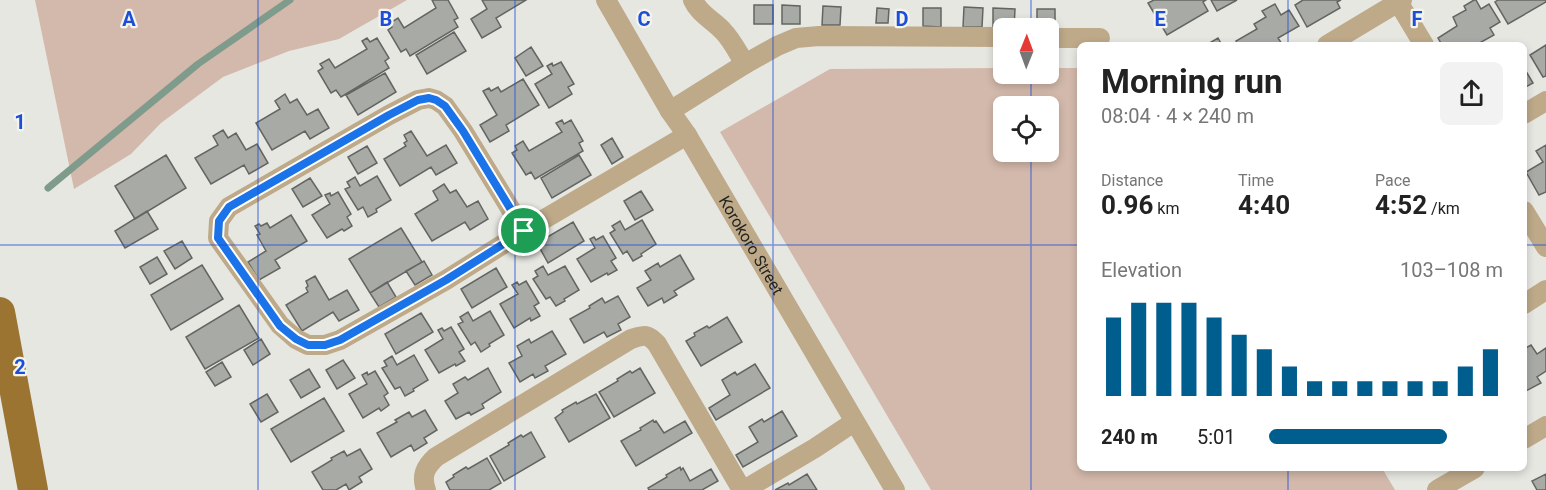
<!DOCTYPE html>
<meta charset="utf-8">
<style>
body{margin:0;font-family:Roboto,sans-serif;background:#f2f2f2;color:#222;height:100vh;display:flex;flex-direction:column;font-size:22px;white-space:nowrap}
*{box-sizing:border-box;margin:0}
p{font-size:20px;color:#767676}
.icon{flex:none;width:33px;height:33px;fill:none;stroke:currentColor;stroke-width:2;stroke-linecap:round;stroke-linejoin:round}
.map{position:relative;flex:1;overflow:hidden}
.drawer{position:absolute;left:1077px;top:42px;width:450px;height:429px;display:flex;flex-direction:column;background:#fff;border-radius:9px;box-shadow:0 3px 9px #0003}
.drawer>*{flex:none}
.needle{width:39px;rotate:1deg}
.buttons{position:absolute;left:993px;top:18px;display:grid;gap:12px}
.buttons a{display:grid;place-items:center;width:66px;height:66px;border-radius:9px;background:#fff;box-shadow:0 3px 9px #0003;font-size:30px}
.pin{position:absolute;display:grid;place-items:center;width:51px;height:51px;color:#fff;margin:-26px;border:3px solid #fff;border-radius:50%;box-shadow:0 2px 6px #0007}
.round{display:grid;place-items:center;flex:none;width:63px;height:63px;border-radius:9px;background:#f2f2f2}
.summary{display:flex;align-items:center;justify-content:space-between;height:102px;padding:0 24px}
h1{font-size:33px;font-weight:700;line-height:45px}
.metrics{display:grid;grid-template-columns:repeat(3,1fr);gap:9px;height:102px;padding:6px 24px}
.metrics div{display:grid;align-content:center}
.metrics b{font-size:26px;font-weight:700}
.metrics small{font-size:16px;font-weight:400}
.metrics p{font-size:16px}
.chart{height:168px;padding:12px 24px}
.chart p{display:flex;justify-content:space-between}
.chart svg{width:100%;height:108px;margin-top:6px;stroke:#005e8e;stroke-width:6}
ul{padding:0 24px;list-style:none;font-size:20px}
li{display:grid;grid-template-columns:96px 72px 1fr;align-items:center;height:45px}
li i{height:15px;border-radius:8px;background:#005e8e}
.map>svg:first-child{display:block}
.grass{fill:#d3b9ab;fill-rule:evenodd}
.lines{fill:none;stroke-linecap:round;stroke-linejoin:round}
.stream{stroke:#7f9b8b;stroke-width:7}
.building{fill:#a8aaa6;stroke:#636562;stroke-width:1.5}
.street{stroke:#bea989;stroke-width:20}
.primary{stroke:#9b7432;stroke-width:30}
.route-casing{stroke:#fff;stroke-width:12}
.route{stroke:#1a73e8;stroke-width:8}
.grid{fill:none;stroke:#1d4ed8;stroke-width:1.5;stroke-opacity:0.55}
.labels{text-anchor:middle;stroke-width:4.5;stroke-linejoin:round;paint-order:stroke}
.street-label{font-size:16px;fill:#232321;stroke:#f4f4ef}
.grid-label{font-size:20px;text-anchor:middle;font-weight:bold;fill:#1d4ed8;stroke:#f4f4ef;stroke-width:4.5;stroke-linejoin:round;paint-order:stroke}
</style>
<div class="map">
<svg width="1546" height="490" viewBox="0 0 1546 490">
<rect width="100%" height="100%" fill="#e7e7e2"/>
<path class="grass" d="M35,0h372l-68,39 -50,12 -66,26 -62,46 -30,31 -57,35z
M1003,68l1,6h44l1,-6h31v400h302l13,22h-464l-211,-358 110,-63zM1004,106h44v46h-44z"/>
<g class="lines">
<path class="stream" d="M48,188l150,-124 92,-64"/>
</g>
<path class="building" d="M432,0h16l10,18 -4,2 4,7 -48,29 -4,-7 -5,3 -13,-22 4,-3 -2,-4 8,-5 6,10 32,-20z
M482,0h44l-30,18 5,9 -19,11 -11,-19 16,-10z
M1154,0h52l-3,2 5,9 -41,24 -19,-32z
M1211,0h26l-20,11z
M1303,0h38l-4,2 3,6 -33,19 -12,-22z
M1474,0h2l5,9 8,-5 11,18 -10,6 4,7 -18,10h-34l-4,-7 19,-12 -4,-9 13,-7 -2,-4z
M1498,0h48v2l-38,22 -13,-22z
M1275,4l6,11 8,-5 10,16 -21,12 4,6 -3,1h-41l-2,-4 21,-12 -3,-5 12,-7 -4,-6z
M754,5h19v19h-19z
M782,5l18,1v18h-18z
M823,6l18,1 -1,18h-18z
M964,7l19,1 -1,19h-19z
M877,8l12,1 -1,14h-12z
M923,8h18v19l-18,-1z
M993,8l22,1 -1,19 -21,-1z
M1037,9h18v19l-18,-1z
M454,32l12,19 -39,23 -11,-19z
M367,38l3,4 7,-4 12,20 -4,3 4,7 -48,29 -5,-7 -5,3 -13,-22 5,-3 -3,-4 9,-5 6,9 32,-19 -5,-8z
M1218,38l4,7h-16z
M1546,45v31l-3,1 -13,-22z
M531,47l12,19 -17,10 -11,-18z
M561,62l13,22 -6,3 4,7 -23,14 -14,-24 17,-10 -5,-8 5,-3 1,3z
M1524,68l9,15 -9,5z
M385,73l11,19 -38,23 -12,-20z
M523,79l16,26 -33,20 3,6 -19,11 -10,-17 17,-10 -14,-24 6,-3 2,3 7,-4 3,5z
M285,94l5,9 7,-4 10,16 11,-6 11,19 -19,11 -5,-8 -33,19 -16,-27 24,-14 -5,-8z
M562,120l2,4 7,-4 12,21 -4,2 4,8 -48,28 -4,-7 -5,3 -14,-22 5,-3 -2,-4 8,-5 6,10 33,-19 -6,-9z
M223,130l5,8 8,-5 10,17 11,-6 11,19 -19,11 -5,-9 -33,19 -16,-26 23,-13 -5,-9z
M411,131l16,25 19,-11 11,18 -21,12 -5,-8 -31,19 -16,-27 22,-13 -2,-3 3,-2 -3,-6z
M612,138l11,19 -11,7 -11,-19z
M1546,145v47l-7,3 -13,-23 17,-10 -7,-11z
M367,146l10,17 -19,11 -10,-17z
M166,155l20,33 -51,31 -20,-33z
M579,155l12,20 -39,23 -11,-20z
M377,176l14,24 -15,9 1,3 -9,5 -5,-10 -5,3 -13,-21 5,-2 -3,-5 8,-5 5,9z
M310,178l12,18 -19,11 -11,-18z
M444,184l6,9 6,-3 11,17 11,-6 10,18 -18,11 -5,-8 -33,19 -17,-27 23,-14 -5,-9z
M641,191l12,19 -18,10 -11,-19z
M338,192l13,22 -4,3 5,9 -8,5 -2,-2 -15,9 -15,-23 18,-11 -5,-9 5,-2 1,3z
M147,211l11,18 -33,19 -10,-17z
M291,215l16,26 -32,19 5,8 -21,12 -11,-18 18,-11 -9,-16 3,-1 -5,-8 4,-2 2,2 6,-3 3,5z
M642,220l14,24 -15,10 1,2 -9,5 -6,-10 -4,3 -13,-21 5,-3 -3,-4 8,-5 5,9z
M573,222l11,19 -36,22 -11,-20z
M401,228l21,34 -52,31 -21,-34z
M603,236l13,22 -5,3 6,9 -9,5 -1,-2 -16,9 -14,-23 18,-11 -5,-9 4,-2 2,3z
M182,241l10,17 -17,11 -11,-18z
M680,255l14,24 -20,12 3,4 -13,8 -2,-5 -14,8 -11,-18 14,-8 -6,-9 13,-8 2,4z
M157,257l10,17 -17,10 -10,-17z
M424,261l8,14 -17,10 -9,-14z
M202,265l21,34 -52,31 -20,-35z
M543,266l5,9 17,-9 14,24 -15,9 1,2 -9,5 -6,-9 -4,2 -13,-20 5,-3 -3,-5z
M496,268l11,19 -35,21 -11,-19z
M315,276l14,24 18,-10 12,20 -20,11 -6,-9 -31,19 -16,-26 22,-13 -2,-4 2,-2 -2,-5z
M526,281l13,22 -5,3 6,10 -9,5 -1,-3 -16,10 -14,-24 18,-10 -6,-9 5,-3 2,3z
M387,282l9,15 -17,10 -9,-14z
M618,296l12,21 -12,7 3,6 -14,7 -3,-5 -20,11 -14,-24 20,-11 -1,-2 13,-8 3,5z
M239,305l20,33 -54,31 -19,-32z
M490,311l14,24 -15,9 1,2 -9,6 -6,-10 -4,3 -13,-21 5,-2 -3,-5 8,-5 5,9z
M421,313l12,19 -37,22 -11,-20z
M727,317l15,25 -41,24 -15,-25 9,-5 -1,-3 13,-7 2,2z
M451,327l13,22 -5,3 6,9 -9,5 -1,-2 -16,9 -14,-23 18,-11 -5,-9 4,-2 2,3z
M552,331l14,23 -21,12 3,5 -13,7 -2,-4 -13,8 -11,-19 13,-7 -5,-10 12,-7 2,4z
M261,339l9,15 -17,11 -9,-15z
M1531,345l6,9 9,-6v23l-9,6 4,6 -17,9v-43z
M414,355l14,25 -15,9 1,2 -9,5 -5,-9 -5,2 -13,-21 5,-2 -3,-5 8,-5 5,9z
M343,360l12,18 -18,11 -11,-19z
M222,362l9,15 -16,9 -9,-14z
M755,364l15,24 -54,32 -7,-12 21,-13 -8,-15 13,-8 2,3z
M488,368l13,24 -19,12 2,4 -13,7 -2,-3 -13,7 -11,-18 13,-8 -5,-9 12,-7 3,3z
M640,368l15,25 -41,24 -15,-25 19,-11 -1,-2 13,-8 2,2z
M309,369l11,18 -19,11 -11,-18z
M375,371l13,22 -4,3 5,9 -8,6 -2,-3 -16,10 -14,-24 18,-10 -5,-9 5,-3 1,3z
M267,394l11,18 -17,10 -11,-18z
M596,394l14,24 -41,24 -14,-24 8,-6 -1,-2 14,-8 1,2z
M324,398l20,33 -53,31 -20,-33z
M425,410l12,20 -13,8 3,5 -13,8 -3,-6 -20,12 -14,-24 20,-11 -2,-2 14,-8 3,5z
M782,411l15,25 -54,31 -7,-12 22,-13 -9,-15 13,-8 2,3z
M653,420l1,2 2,-1 8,12 21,-12 7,12 -56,33 -15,-25 20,-11 -1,-2z
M531,432l14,25 -41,24 -14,-25 19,-11 -1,-2 13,-8 2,2z
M360,449l12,20 -13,8 3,5 -13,8 -3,-6 -10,6h-13l-11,-18 20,-12 -1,-2 13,-7 3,5z
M487,458l14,25 -12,7h-39l-4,-8 8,-5 -1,-2 13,-8 2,2z
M680,467l1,3 2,-2 7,13 21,-12 7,12 -16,9h-53l-1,-2 19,-11 -1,-2z
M807,474l10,16h-42l13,-7 1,2z
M1546,474v16h-9l-5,-9z"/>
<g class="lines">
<g class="street">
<path id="s1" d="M606,0l64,111 17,24 208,355"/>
<path d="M693,0c6,14 20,20 30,31 9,9 15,22 22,33"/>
<path d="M1397,0l27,45"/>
<path d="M1048,38h52"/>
<path d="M1327,45l75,-45"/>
<path d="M670,111l75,-47 32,-18 19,-8 23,-2 185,1"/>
<path d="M1524,114l22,-13"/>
<path d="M1524,211l22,36"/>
<path d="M524,231l-61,-100 -18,-25 -9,-6 -7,-2 -11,2 -29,15 -160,92 -10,14 -1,17 62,87 16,14 12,6h17l15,-5 106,-60 78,-49 163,-96"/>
<path d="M1524,304l22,-14"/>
<path d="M1524,439l22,-13"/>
<path d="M426,490c-5,-14 -1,-23 10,-33l195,-118c13,-4 16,-6 26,5l85,146"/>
<path d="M744,490l71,-42 39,-26"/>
<path d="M1437,490l38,-22"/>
</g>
<path class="primary" d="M0,312l33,178"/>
</g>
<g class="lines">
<g class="route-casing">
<path id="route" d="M429,98l7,2 9,6 18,25 61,100 -78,49 -106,60 -15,5h-17l-12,-6 -16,-13 -62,-88 1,-17 10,-14 160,-92 29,-15z"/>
</g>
<use href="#route" class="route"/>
</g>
<path class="grid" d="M258,0v490M515,0v490M773,0v490M1031,0v28M1288,0v45M1031,74v32M1031,152v338M0,245h1080M1524,245h22M1288,468v22"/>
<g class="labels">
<g class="street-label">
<text dy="6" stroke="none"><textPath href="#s1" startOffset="285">Korokoro Street</textPath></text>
</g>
</g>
<g class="grid-label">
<text x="129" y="26">A</text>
<text x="386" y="26">B</text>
<text x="644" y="26">C</text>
<text x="902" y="26">D</text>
<text x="1160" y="26">E</text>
<text x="1417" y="26">F</text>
<text x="20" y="129">1</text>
<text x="20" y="374">2</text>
</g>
</svg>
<div class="buttons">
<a><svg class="needle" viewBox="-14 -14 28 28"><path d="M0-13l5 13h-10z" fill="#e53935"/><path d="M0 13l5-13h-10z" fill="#767676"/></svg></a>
<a><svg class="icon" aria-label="locate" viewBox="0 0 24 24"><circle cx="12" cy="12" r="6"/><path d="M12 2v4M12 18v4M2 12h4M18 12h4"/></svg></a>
</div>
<div class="pin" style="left:524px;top:231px;background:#1e9e55"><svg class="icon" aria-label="arrive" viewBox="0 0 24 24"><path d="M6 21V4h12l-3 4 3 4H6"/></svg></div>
<section class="drawer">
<div class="summary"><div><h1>Morning run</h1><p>08:04 · 4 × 240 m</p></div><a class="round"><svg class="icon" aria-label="share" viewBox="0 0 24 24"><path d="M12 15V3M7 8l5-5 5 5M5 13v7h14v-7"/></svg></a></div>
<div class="metrics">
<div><p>Distance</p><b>0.96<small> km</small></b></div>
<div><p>Time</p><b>4:40</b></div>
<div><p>Pace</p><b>4:52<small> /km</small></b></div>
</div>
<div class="chart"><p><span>Elevation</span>103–108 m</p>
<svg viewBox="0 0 160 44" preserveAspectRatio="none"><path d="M5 44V12M15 44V6M25 44V6M35 44V6M45 44V12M55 44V19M65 44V25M75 44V32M85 44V38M95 44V38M105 44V38M115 44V38M125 44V38M135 44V38M145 44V32M155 44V25"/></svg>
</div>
<ul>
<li><b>240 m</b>5:01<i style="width:76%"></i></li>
</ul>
</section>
</div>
